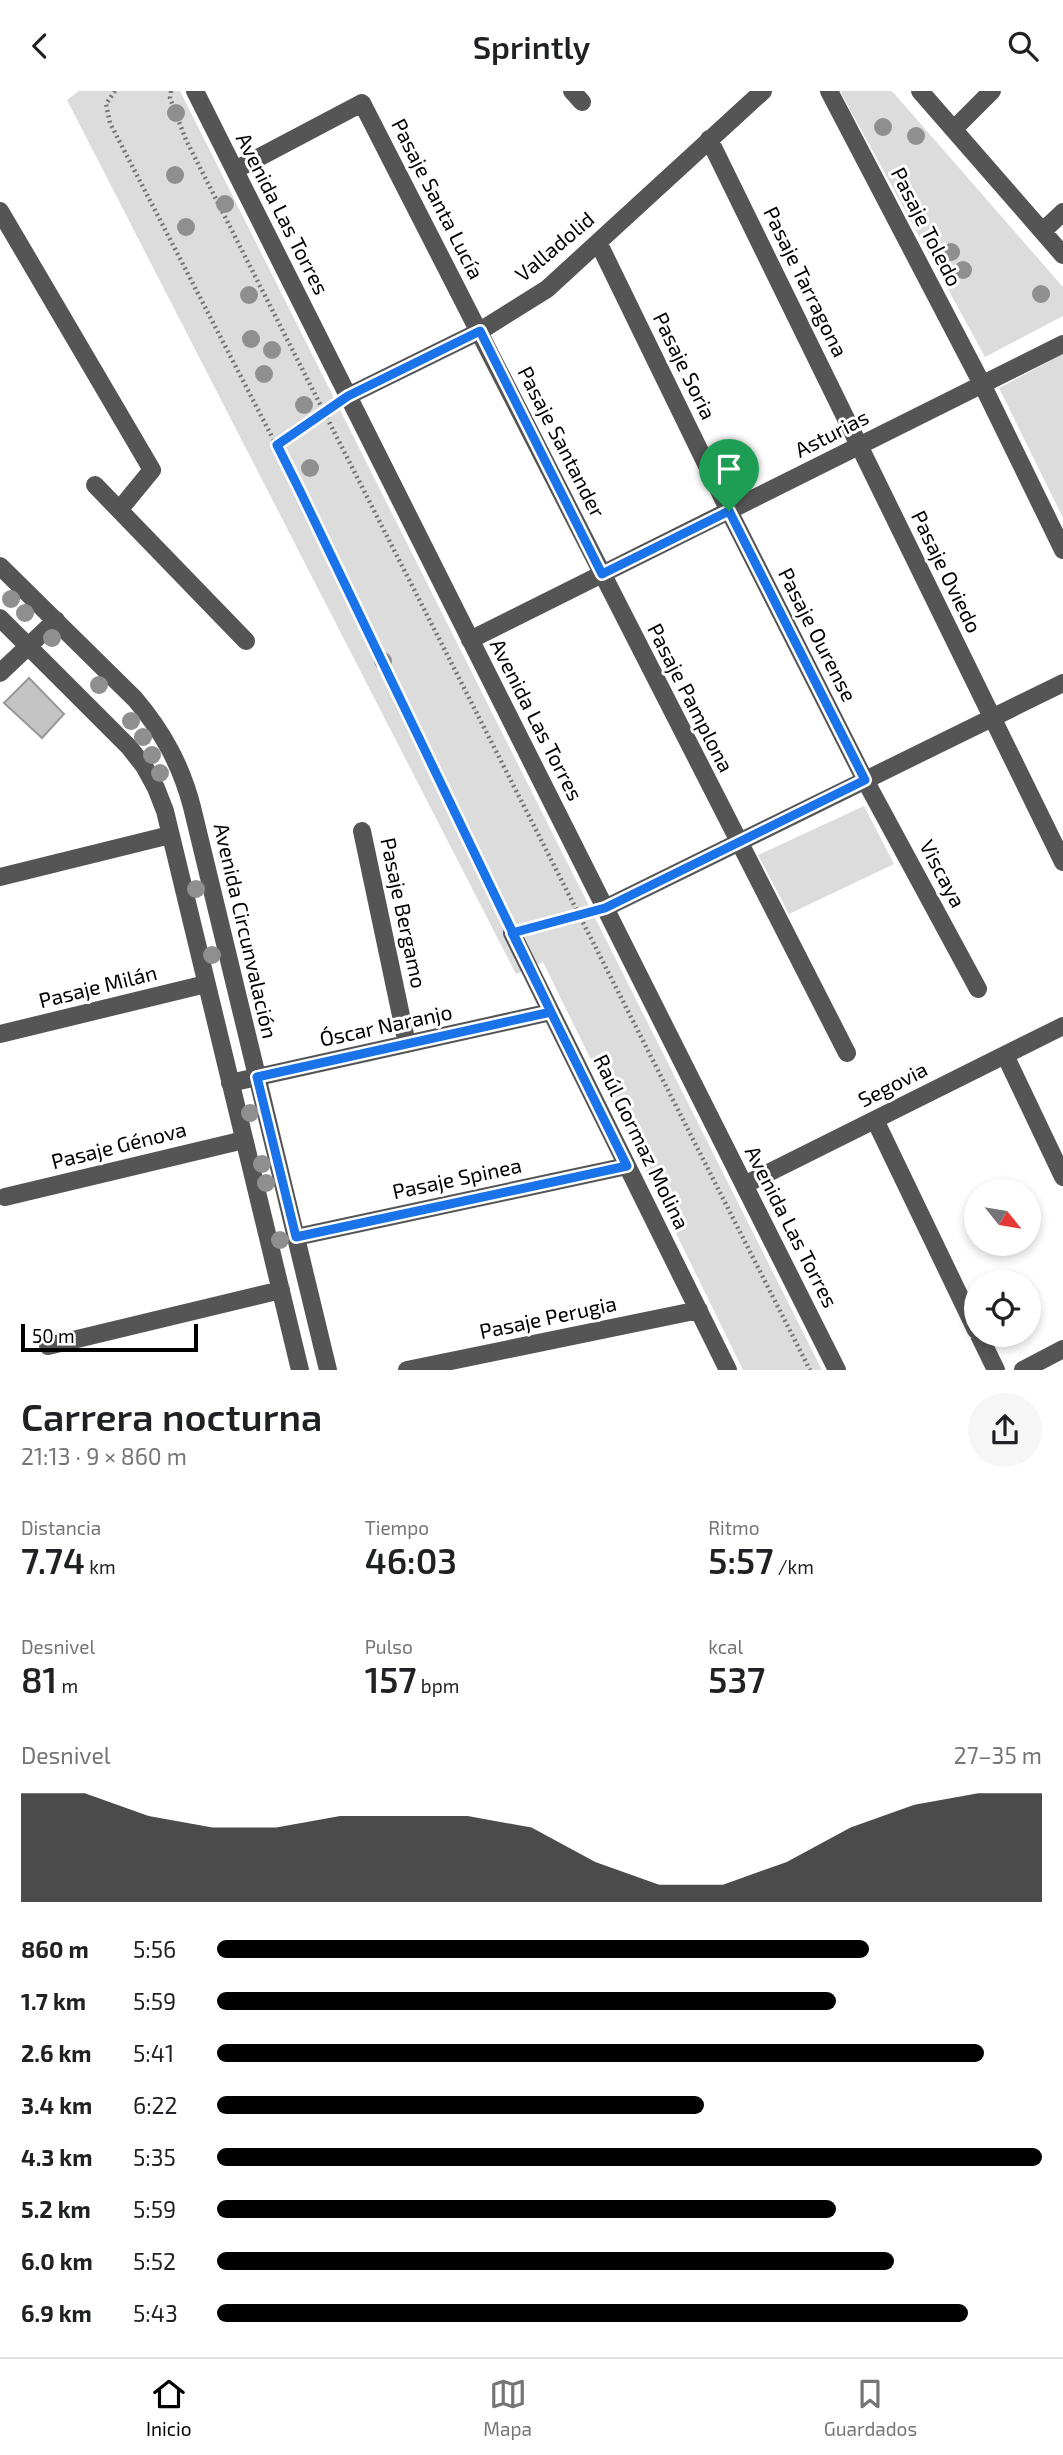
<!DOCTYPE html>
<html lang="es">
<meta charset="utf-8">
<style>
body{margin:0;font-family:"Exo 2",sans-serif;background:#f6f6f6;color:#202124;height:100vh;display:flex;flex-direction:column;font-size:26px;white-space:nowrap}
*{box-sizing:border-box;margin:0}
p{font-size:23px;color:#757577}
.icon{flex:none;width:38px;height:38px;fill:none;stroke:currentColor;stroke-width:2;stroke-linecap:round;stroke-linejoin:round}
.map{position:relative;height:1279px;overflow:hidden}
.side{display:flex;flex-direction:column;background:#fff;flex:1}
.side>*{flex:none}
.needle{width:46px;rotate:120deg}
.tools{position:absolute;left:964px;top:1088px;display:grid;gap:14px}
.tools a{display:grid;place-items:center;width:77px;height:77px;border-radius:50%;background:#fff;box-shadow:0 4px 10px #0003;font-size:35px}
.scale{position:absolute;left:21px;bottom:18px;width:177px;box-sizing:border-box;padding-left:7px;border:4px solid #000;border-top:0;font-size:19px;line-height:24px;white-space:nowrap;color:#000;-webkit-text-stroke:5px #fff;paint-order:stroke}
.pin{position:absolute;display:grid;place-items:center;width:60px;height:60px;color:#fff;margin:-72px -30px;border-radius:50% 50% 50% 0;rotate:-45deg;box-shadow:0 0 7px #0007}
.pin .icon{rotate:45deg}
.round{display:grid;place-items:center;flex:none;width:74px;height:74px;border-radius:37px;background:#f6f6f6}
.head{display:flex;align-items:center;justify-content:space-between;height:119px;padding:0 21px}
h1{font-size:38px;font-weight:600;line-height:52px}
.metrics{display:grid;grid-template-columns:repeat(3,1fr);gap:10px;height:119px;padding:7px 21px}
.metrics div{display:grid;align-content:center}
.metrics b{font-size:35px;font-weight:600}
.metrics small{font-size:19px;font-weight:400}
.metrics p{font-size:19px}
.chart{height:196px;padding:14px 21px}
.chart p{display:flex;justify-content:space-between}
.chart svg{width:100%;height:126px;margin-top:7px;fill:#000;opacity:.7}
ul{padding:0 21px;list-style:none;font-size:23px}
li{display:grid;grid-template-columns:112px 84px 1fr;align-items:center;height:52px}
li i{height:18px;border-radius:9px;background:#000}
header{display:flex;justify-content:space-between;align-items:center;height:91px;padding:0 21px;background:#fff;font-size:32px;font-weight:600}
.tab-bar{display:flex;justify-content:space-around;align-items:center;height:98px;border-top:2px solid #e0e0e0;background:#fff;font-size:19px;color:#757577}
.tab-bar a{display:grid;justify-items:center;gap:4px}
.tab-bar .active{color:#000}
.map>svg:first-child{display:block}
.green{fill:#dcdcdc}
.building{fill:#c4c4c4;stroke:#999;stroke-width:2}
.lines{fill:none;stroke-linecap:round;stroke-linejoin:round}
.path{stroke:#777;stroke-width:4.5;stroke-dasharray:2 3.5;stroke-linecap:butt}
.minor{stroke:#555;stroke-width:18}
.tree{fill:#8f8f8f}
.route-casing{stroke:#fff;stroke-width:14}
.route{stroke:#1a73e8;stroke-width:9}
.labels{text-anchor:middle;stroke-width:6;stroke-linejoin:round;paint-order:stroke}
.street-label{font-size:21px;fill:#000;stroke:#fff}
</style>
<header><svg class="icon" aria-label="back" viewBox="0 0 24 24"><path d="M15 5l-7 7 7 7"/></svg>Sprintly<svg class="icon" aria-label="search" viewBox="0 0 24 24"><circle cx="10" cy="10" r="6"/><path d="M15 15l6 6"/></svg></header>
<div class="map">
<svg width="1063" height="1279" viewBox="0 0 1063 1279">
<rect width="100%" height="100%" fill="#fff"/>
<path class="green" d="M79,0h101l642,1279h-79l-200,-408 -27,12 -449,-874z
M840,0h52l171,196v29l-78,41z
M1063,263v164l-64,-130z
M864,715l30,58 -105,50 -31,-59z"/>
<path class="building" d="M29,587l35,36 -22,24 -38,-35z"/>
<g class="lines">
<path class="path" d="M115,0l-9,13 4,19 191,370 203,422
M171,0l-1,7 16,42 624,1230
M277,354l57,-39
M532,837l49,-13"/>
<path class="minor" d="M195,0l642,1279
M572,0l10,11
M829,0l153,293 81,166
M920,0l143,164
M954,38l38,-38
M709,48l354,723
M235,79l127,-67c163,316 321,634 485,950
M0,120l152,259 -32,39
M1043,140l20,-19
M598,151l131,269 136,269 113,209
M348,305l132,-65 67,-42 216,-198
M95,394l151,156
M0,475l135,133c28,33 46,66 57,108l136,563
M0,527l129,129 15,19 12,22 9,23 135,559
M470,549l593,-296
M0,582l56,-53
M362,740l45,213
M0,786l170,-42
M605,817l458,-225
M512,842l216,437
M0,943l206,-50
M1005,964l58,122
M230,992l321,-71
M875,1029l101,210
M744,1094l319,-159
M5,1106l239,-57
M296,1146l331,-71
M979,1244l17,35
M48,1255l233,-56
M407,1279l292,-60
M1023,1279l40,-21"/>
</g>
<g class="tree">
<circle cx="176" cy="22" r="9"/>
<circle cx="883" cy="36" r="9"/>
<circle cx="916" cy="45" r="9"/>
<circle cx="175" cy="84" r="9"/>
<circle cx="225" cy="113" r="9"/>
<circle cx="186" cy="136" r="9"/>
<circle cx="951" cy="161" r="9"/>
<circle cx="963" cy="179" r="9"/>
<circle cx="1041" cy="203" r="9"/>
<circle cx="249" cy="204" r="9"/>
<circle cx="251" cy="248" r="9"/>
<circle cx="272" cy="259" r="9"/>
<circle cx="264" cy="283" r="9"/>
<circle cx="304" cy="314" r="9"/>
<circle cx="310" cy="377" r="9"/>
<circle cx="11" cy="508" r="9"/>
<circle cx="25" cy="522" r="9"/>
<circle cx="52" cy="547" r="9"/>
<circle cx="383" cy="570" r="9"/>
<circle cx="99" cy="594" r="9"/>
<circle cx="131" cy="630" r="9"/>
<circle cx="143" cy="646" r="9"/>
<circle cx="152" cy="664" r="9"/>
<circle cx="160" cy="682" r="9"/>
<circle cx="196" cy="798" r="9"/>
<circle cx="212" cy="864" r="9"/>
<circle cx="250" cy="1022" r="9"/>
<circle cx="262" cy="1073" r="9"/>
<circle cx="266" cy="1092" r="9"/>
<circle cx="280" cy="1149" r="9"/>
</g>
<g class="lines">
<g class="route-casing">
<path id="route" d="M729,420l-127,63 -122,-243 -132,65 -71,49 24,48 250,519 -294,65 39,160 331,-71c-38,-77 -76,-155 -115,-233l93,-25 260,-128 -136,-269"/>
</g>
<use href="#route" class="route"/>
</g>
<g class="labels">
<g class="street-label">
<text transform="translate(437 108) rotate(63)" y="7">Pasaje Santa Lucía</text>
<text transform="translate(282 123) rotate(63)" y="7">Avenida Las Torres</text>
<text transform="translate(926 136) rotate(63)" y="7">Pasaje Toledo</text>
<text transform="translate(555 156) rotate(-40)" y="7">Valladolid</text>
<text transform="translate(805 191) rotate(64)" y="7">Pasaje Tarragona</text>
<text transform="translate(684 275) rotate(64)" y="7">Pasaje Soria</text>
<text transform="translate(832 343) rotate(-27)" y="7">Asturias</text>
<text transform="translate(561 351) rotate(63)" y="7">Pasaje Santander</text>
<text transform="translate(946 481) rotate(64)" y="7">Pasaje Oviedo</text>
<text transform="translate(817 544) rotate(63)" y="7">Pasaje Ourense</text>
<text transform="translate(690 607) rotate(63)" y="7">Pasaje Pamplona</text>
<text transform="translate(536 629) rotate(63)" y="7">Avenida Las Torres</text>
<text transform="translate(942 783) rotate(62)" y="7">Viscaya</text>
<text transform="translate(403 822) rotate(78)" y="7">Pasaje Bergamo</text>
<text transform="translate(245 840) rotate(77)" y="7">Avenida Circunvalación</text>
<text transform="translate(98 896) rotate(-14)" y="7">Pasaje Milán</text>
<text transform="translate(386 935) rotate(-12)" y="7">Óscar Naranjo</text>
<text transform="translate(893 994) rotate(-27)" y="7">Segovia</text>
<text transform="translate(641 1051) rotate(64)" y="7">Raúl Gormaz Molina</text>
<text transform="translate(119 1055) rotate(-14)" y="7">Pasaje Génova</text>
<text transform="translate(457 1088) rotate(-12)" y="7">Pasaje Spinea</text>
<text transform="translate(791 1136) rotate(63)" y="7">Avenida Las Torres</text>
<text transform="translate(548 1227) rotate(-12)" y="7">Pasaje Perugia</text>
</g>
</g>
</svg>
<div class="tools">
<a><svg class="needle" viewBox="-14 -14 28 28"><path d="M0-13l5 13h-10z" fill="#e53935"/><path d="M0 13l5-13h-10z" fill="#757577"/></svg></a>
<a><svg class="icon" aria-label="locate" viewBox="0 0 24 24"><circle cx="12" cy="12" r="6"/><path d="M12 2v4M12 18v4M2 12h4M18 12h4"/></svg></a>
</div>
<div class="scale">50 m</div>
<div class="pin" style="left:729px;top:420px;background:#1e9e55"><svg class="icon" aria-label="arrive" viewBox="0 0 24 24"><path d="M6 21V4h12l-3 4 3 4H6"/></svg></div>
</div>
<section class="side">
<div class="head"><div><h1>Carrera nocturna</h1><p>21:13 · 9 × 860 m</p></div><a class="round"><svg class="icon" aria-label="share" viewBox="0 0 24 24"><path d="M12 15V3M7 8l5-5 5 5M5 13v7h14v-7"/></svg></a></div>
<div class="metrics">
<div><p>Distancia</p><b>7.74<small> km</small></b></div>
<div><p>Tiempo</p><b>46:03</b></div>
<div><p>Ritmo</p><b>5:57<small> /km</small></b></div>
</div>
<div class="metrics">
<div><p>Desnivel</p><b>81<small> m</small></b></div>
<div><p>Pulso</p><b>157<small> bpm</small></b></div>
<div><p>kcal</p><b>537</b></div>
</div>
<div class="chart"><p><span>Desnivel</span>27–35 m</p>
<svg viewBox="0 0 160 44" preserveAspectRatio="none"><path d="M0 44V6L10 6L20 14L30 18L40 18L50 14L60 14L70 14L80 18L90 30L100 38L110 38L120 30L130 18L140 10L150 6L160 6V44z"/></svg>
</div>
<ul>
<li><b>860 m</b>5:56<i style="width:79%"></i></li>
<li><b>1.7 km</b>5:59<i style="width:75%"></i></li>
<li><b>2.6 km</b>5:41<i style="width:93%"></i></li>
<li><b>3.4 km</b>6:22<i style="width:59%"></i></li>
<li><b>4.3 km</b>5:35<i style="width:100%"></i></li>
<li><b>5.2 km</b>5:59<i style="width:75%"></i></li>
<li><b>6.0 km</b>5:52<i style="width:82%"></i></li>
<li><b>6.9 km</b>5:43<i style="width:91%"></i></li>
</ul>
</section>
<nav class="tab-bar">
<a class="active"><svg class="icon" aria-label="home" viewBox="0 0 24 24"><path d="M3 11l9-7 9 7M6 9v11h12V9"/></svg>Inicio</a>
<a><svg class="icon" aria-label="map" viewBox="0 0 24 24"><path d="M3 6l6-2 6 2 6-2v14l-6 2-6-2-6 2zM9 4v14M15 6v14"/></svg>Mapa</a>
<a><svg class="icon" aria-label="saved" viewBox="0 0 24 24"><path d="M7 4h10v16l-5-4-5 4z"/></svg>Guardados</a>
</nav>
